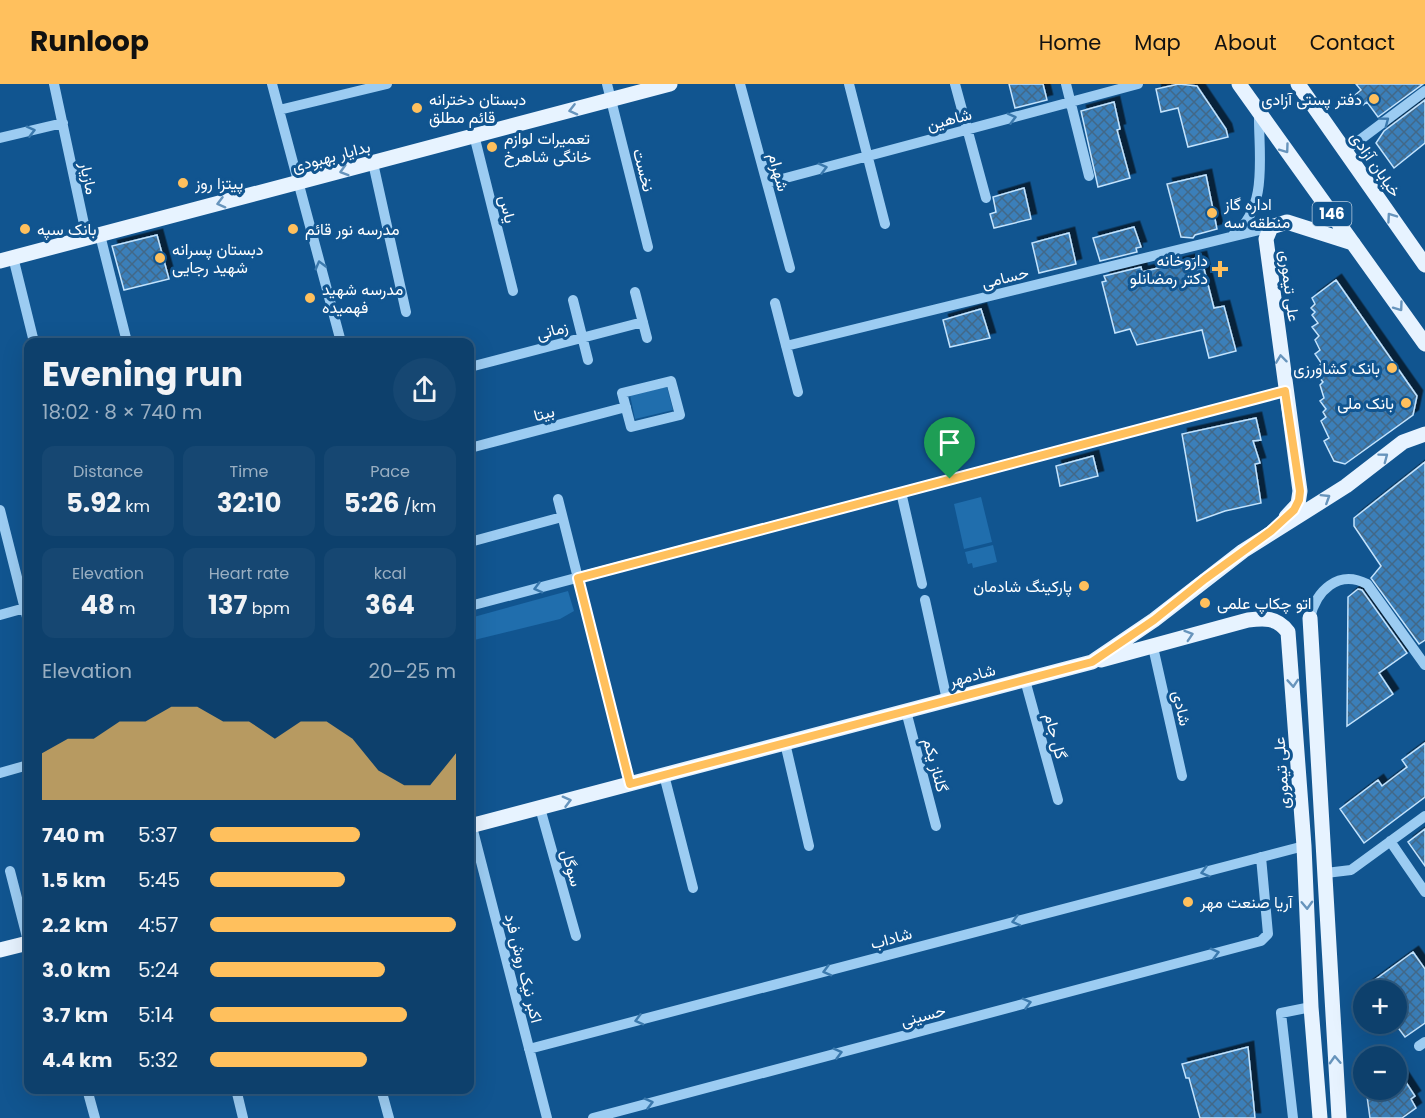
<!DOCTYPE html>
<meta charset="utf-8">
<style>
body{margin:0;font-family:Poppins,Vazirmatn,sans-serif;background:#164772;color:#f1f3f6;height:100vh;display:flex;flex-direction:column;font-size:22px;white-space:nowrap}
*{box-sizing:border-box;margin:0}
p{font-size:20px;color:#9aafc2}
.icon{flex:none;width:33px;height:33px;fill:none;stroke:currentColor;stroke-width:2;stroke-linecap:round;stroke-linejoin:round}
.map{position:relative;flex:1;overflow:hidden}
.side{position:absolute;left:24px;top:254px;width:450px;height:756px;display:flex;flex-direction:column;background:#0d406c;border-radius:12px;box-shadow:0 6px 24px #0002,0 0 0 2px #2d597f}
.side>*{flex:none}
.buttons{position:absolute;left:1353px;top:896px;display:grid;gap:12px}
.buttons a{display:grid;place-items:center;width:54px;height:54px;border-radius:50%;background:#0d406c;box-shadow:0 6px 24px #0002,0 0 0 2px #2d597f;font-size:30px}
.pin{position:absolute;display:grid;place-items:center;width:51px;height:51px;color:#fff;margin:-62px -26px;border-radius:50% 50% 50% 0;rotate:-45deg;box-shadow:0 0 6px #0007}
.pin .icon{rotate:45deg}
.round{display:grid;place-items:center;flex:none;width:63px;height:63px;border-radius:32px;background:#164772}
.overview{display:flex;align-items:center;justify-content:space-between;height:102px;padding:0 18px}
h1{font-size:33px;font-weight:700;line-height:45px}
.stats{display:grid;grid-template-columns:repeat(3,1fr);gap:9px;height:102px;padding:6px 18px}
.stats div{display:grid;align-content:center;border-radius:12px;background:#164772;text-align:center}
.stats b{font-size:26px;font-weight:700}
.stats small{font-size:16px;font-weight:400}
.stats p{font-size:16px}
.chart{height:168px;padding:12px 18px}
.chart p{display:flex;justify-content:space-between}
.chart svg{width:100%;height:108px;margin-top:6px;fill:#ffc05d;opacity:.7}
ul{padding:0 18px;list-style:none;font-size:20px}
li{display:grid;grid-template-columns:96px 72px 1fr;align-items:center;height:45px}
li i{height:15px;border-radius:8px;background:#ffc05d}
header{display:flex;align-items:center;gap:36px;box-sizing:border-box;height:84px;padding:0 30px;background:#ffc05d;color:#111}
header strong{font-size:28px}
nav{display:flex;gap:33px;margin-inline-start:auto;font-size:21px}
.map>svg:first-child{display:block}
.park{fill:#206ead}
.building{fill:url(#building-cross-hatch);stroke:#c3e3fd;stroke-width:1.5;filter:url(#shadow)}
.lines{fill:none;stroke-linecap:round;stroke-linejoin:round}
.minor{stroke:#9cccf2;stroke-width:10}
.major{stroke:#e7f3ff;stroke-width:15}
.oneway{stroke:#6794bc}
.oneway2{stroke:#3b79ad}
.route-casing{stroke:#fff;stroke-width:12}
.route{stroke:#ffc05d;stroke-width:8}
.poi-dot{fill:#ffc05d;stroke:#115590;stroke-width:2}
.labels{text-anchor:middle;stroke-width:6;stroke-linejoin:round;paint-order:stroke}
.shield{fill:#115590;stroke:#b8ccde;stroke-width:1.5}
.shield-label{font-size:15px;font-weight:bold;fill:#fff}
.poi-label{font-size:16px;fill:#fff;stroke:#115590;text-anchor:start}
.street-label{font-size:16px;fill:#fff;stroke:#115590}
</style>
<header>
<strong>Runloop</strong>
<nav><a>Home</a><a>Map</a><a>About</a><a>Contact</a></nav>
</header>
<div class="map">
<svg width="1425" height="1034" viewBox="0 0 1425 1034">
<defs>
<pattern id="building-cross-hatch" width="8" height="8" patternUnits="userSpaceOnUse" patternTransform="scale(1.5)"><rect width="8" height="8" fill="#3a7fb9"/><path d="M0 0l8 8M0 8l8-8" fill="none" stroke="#426888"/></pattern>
<filter id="shadow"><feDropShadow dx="5.5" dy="-5.5" stdDeviation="0" flood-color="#0009"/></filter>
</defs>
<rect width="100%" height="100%" fill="#115590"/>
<path class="park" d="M667,303l6,23 -38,9 -5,-24z
M981,413l11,45 -28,7 -10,-45z
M993,461l4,17 -24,6 -1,-5 -4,1 -3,-12z
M568,507l6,20 -14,8 -90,22v-23z"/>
<path class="building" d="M1009,0h34l4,16 -32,8z
M1179,0l18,2 29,43 2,8 -40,10 -10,-39 -17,4 -5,-23z
M1356,0h67l-45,33 -11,-15 -4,3 -8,-10 6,-5z
M1425,16v43l-31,25 -18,-25 8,-12z
M1114,18l6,27 -3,1 13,48 -32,9 -17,-76z
M1206,91l11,54 -22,6 -2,3 -12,-1 -14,-53z
M1024,104l7,31 -37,9 -4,-14 6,-2 -3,-15z
M1134,143l7,20 -5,1 1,4 -37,9 -7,-23z
M1069,149l7,31 -37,9 -7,-30z
M157,151l12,44 -45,11 -12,-44z
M1201,173l13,51 10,-2 12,45 -27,7 -7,-28 -65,15 -7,-16 -15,4 -13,-51 4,-1 -2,-5 37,-9 1,5z
M1336,196l81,116 -4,19 -68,49 -11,-3 -10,-20 5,-3 -8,-17 5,-4 -3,-5 3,-3 -6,-8 4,-3 -4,-13 3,-3 -4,-5 3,-3 -5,-7 5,-3 -7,-10 5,-4 -5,-10 4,-4 -7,-9 6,-4 -6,-8 3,-3 -4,-4 4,-4 -3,-6z
M981,225l9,29 -40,9 -7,-27z
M1256,334l5,22 -8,1 7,22 -5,1 6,39 -36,8 -28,10 -15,-87z
M1093,372l5,20 -38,10 -4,-20z
M1425,378v178l-6,4 -48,-66 10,-12 -27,-40v-8z
M1358,505l4,1 45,63 -28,20 14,21 -46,32 1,-129z
M1425,659v54l-61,46 -24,-34 38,-29 4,6 25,-19 -5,-7z
M1425,745v37l-17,-24z
M1413,868l12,17v54l-20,14 -9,-12v-35h-35z
M1248,963l7,71h-55l-11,-40h-3l-4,-14z
M1396,983l19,29 -4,3 5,9 -14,10h-32l-4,-29h30z"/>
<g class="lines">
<path class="minor" d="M54,0l33,154
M272,0l69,258
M607,0l41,163
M740,0l50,184
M849,0l36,140
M955,0l31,114
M1066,0l23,92
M279,26l108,-26
M474,51l39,156
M0,54l63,-15
M1345,67l80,-60
M373,79l33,149
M767,99l371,-99
M100,151l27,107
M1233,151c37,-27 25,-84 26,-123
M13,173l21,85
M635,208l12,46
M573,216l15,60
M775,219l23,89
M786,262l485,-119
M470,283l173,-45
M671,297l9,34 -49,12 -9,-34z
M470,364l156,-41
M901,408l21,92
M558,415l72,285
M0,426l28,111
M470,458l92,-25
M925,516l22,100
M470,522l815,-215
M0,531l25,-7
M1310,534c6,-27 28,-49 57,-34l58,81
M1153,563l29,129
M1025,596l33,120
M906,627l30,115
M785,659l24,103
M0,689l28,-8
M664,691l29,113
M540,724l36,128
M470,735l77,299
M1390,757l35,51
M10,787l18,70
M1326,789l25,-3 74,-54
M1419,962l6,-4
M529,965l775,-203
M87,1005l8,29
M236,1005l7,29
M381,1005l8,29
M593,1034l668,-177 7,-7 -7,-77
M1293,1034l-12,-105 30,-6"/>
<path class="major" d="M1239,0l186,260
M1298,0l127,181
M0,177l670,-177
M1286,433l12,-13 2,-13 -34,-252 5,-12 16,-5 66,21
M1310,534l29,500
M1101,576l147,-40c16,-2 29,-3 40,12l16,214 7,161 9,111
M470,742l622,-164 62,-42 89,-69 103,-65 57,-44 22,-8
M0,866l28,-7"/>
</g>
<defs><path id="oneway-chevron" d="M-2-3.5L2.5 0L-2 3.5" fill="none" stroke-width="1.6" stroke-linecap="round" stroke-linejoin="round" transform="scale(1.5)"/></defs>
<g class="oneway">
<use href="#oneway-chevron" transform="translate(573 26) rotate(166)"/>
<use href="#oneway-chevron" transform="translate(1285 65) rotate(54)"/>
<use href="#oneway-chevron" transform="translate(344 87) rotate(164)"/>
<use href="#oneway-chevron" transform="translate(221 119) rotate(165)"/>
<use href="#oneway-chevron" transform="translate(1391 133) rotate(-125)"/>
<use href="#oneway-chevron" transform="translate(1399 223) rotate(54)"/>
<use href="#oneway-chevron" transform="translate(1281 275) rotate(-97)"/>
<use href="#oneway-chevron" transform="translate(1384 373) rotate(-37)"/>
<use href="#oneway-chevron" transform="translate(1326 414) rotate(-32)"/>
<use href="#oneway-chevron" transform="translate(1189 551) rotate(-18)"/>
<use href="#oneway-chevron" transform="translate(1293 599) rotate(86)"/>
<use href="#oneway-chevron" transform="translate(567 717) rotate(-15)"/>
<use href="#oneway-chevron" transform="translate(1307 821) rotate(88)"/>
<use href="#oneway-chevron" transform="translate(1335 976) rotate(-93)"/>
</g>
<g class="oneway2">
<use href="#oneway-chevron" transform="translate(1012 34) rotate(-15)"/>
<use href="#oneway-chevron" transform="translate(1385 37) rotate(-37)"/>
<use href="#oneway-chevron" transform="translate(31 47) rotate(-14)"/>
<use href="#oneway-chevron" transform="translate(823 84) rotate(-15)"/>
<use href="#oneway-chevron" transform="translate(320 181) rotate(-105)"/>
<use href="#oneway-chevron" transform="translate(538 504) rotate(165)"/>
<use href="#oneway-chevron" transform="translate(1205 788) rotate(165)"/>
<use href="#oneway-chevron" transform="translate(1016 837) rotate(165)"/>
<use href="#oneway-chevron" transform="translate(1215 869) rotate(-15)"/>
<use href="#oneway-chevron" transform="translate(827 887) rotate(165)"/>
<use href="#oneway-chevron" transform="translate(1027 919) rotate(-15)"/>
<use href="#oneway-chevron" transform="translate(639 936) rotate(165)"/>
<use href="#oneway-chevron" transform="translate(838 969) rotate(-15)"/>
<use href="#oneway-chevron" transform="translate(649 1019) rotate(-15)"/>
</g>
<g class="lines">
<g class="route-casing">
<path id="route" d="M1285,307l15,100 -1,9 -5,10 -23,21 -66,48 -51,41 -62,42 -462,122 -52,-206z"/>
</g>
<use href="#route" class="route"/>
</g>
<g class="poi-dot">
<circle cx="1374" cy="15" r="6"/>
<circle cx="417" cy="24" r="6"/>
<circle cx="492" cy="63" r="6"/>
<circle cx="183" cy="99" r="6"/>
<circle cx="1212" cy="129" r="6"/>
<circle cx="25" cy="145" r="6"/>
<circle cx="293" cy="145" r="6"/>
<circle cx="160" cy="174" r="6"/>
<path d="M1217 176h6v6h6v6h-6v6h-6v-6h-6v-6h6z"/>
<circle cx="310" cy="214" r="6"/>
<circle cx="1392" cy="284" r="6"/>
<circle cx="1406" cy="319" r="6"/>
<circle cx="1084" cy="502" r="6"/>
<circle cx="1205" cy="519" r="6"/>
<circle cx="1188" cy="818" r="6"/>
</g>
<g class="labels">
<rect class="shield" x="1312.5" y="118" width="39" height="24" rx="4.5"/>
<g class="shield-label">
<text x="1332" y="135">146</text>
</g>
<g class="poi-label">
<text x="429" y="21">دبستان دخترانه<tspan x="429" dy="18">قائم مطلق</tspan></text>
<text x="1362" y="21" text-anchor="end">دفتر پستی آزادی</text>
<text x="504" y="60">تعمیرات لوازم<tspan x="504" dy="18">خانگی شاهرخ</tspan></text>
<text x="195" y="105">پیتزا روز</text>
<text x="1224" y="126">اداره گاز<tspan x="1224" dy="18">منطقه سه</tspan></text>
<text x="37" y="151">بانک سپه</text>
<text x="305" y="151">مدرسه نور قائم</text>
<text x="172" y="171">دبستان پسرانه<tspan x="172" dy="18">شهید رجایی</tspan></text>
<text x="1208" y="182" text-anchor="end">داروخانه<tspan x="1208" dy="18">دکتر رمضانلو</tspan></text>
<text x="322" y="211">مدرسه شهید<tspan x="322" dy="18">فهمیده</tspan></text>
<text x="1380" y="290" text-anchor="end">بانک کشاورزی</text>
<text x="1394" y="325" text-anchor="end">بانک ملی</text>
<text x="1072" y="508" text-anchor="end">پارکینگ شادمان</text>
<text x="1217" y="525">اتو چکاپ علمی</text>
<text x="1200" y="824">آریا صنعت مهر</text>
</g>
<g class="street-label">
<text transform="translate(949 35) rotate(-15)" y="6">شاهین</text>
<text transform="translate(331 72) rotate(-15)" y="6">بدایار بهبودی</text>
<text transform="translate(1376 80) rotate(55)" y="6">خیابان آزادی</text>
<text transform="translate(644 86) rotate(76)" y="6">نخست</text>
<text transform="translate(779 88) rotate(75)" y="6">شهرام</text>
<text transform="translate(89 94) rotate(78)" y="6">مازیار</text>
<text transform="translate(508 125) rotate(76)" y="6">یاس</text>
<text transform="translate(1005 193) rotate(-14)" y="6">حسامی</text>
<text transform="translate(1290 202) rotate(83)" y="6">علی تیموری</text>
<text transform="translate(552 246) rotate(-15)" y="6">زمانی</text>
<text transform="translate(544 329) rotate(-15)" y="6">بیتا</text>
<text transform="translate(972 591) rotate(-15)" y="6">شادمهر</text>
<text transform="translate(1182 624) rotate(77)" y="6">شادی</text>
<text transform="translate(1056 652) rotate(75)" y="6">گل جام</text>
<text transform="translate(936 681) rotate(75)" y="6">گلناز یکم</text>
<text transform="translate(1281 689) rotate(-94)" y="6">علی تیموری</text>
<text transform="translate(572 784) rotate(74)" y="6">سوگل</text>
<text transform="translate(891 854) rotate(-15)" y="6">شاداب</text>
<text transform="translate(524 884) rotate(76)" y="6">اکبر نیک روش فرد</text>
<text transform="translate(923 931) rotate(-15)" y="6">حسینی</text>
</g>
</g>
</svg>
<div class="buttons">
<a>+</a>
<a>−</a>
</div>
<div class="pin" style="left:950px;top:395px;background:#1e9e55"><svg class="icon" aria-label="arrive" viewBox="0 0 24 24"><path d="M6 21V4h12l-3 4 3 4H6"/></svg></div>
<section class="side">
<div class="overview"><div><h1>Evening run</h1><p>18:02 · 8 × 740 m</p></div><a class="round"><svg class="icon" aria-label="share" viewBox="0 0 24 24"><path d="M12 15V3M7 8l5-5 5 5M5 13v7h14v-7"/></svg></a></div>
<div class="stats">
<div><p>Distance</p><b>5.92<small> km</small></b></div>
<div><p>Time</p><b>32:10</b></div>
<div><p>Pace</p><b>5:26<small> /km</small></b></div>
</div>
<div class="stats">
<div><p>Elevation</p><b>48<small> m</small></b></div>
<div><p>Heart rate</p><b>137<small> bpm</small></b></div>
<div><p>kcal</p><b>364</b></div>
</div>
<div class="chart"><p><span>Elevation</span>20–25 m</p>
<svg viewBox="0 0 160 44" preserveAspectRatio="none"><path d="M0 44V25L10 19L20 19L30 12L40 12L50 6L60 6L70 12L80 12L90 19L100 12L110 12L120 19L130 32L140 38L150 38L160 25V44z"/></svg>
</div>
<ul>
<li><b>740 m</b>5:37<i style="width:61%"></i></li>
<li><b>1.5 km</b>5:45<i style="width:55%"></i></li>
<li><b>2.2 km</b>4:57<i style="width:100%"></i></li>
<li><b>3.0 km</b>5:24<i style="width:71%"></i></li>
<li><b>3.7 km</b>5:14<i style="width:80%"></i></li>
<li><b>4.4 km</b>5:32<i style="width:64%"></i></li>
</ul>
</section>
</div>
